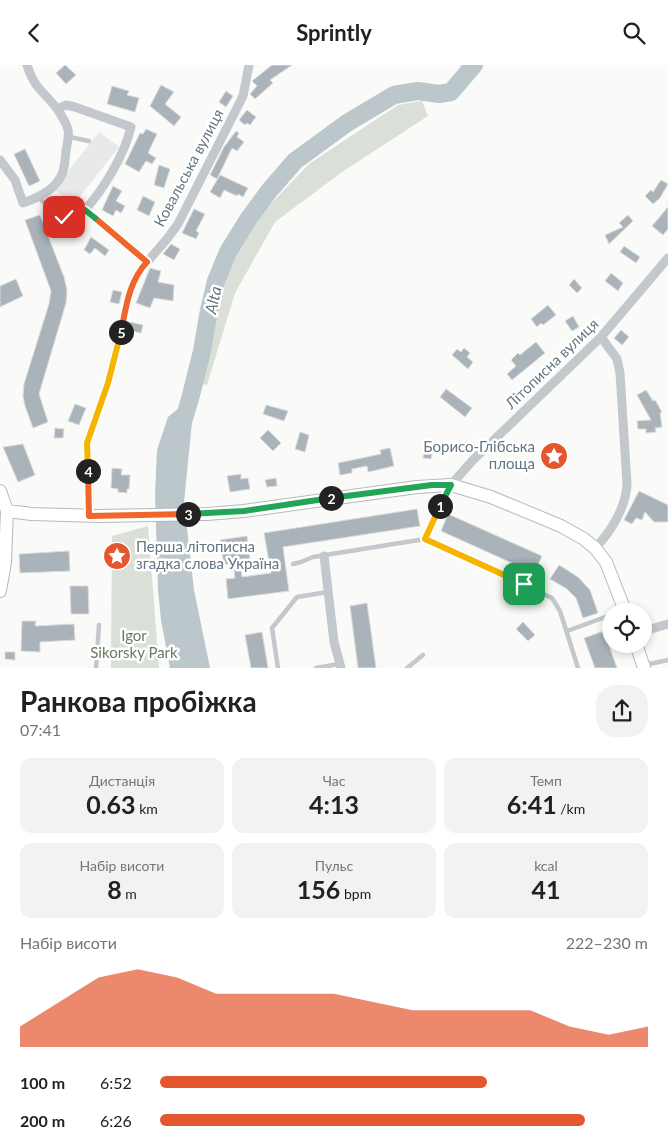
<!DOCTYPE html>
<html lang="uk">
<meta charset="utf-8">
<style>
body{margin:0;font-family:Lato,sans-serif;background:#f2f2f2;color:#202124;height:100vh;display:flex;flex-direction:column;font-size:19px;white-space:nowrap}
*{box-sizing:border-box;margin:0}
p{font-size:16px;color:#757577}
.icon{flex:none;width:28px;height:28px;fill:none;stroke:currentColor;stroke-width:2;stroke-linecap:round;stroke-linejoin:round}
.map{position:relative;height:603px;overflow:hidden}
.details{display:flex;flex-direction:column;background:#fff;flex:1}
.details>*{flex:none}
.buttons{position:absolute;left:602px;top:538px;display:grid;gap:10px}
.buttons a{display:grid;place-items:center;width:50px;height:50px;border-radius:50%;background:#fff;box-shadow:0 2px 8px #0003;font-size:25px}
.pin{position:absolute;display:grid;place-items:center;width:42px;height:42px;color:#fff;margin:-21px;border-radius:10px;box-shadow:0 2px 8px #0006}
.km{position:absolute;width:25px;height:25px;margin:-12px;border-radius:50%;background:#222;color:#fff;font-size:14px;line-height:25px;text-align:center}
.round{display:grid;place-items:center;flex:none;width:52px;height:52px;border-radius:20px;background:#f2f2f2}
.head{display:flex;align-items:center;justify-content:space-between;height:85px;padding:0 20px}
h1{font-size:28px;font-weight:700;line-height:38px}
.stats{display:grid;grid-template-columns:repeat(3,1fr);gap:8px;height:85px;padding:5px 20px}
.stats div{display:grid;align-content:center;border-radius:12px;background:#f2f2f2;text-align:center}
.stats b{font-size:25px;font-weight:700}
.stats small{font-size:14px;font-weight:400}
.stats p{font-size:14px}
.chart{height:140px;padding:10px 20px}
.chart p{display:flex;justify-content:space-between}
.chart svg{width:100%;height:90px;margin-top:5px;fill:#e4572e;opacity:.7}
ul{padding:0 20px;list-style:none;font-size:16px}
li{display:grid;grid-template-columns:80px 60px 1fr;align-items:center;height:38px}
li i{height:12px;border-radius:6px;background:#e4572e}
header{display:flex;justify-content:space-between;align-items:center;height:65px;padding:0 20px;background:#fff;font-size:22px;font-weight:700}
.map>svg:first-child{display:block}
.built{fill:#e8e9e9}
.green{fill:#dadfd7}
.water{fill:#bbc7cb}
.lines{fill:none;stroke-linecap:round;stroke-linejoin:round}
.river{stroke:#bbc7cb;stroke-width:18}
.building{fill:#aab3b9;stroke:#dcdcda}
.secondary-casing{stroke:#b3babf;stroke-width:14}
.lane{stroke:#c3c8cc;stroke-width:4.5}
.street{stroke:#c3c8cc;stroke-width:9}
.secondary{stroke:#fff;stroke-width:12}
.split-1-casing{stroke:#fff;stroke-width:10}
.split-2-casing{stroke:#fff;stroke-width:10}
.split-3-casing{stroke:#fff;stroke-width:10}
.split-4-casing{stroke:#fff;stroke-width:10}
.split-5-casing{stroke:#fff;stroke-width:10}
.split-6-casing{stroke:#fff;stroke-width:10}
.split-7-casing{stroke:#fff;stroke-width:10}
.split-1{stroke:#f5b400;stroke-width:6}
.split-2{stroke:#22a559;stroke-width:6}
.split-3{stroke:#22a559;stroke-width:6}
.split-4{stroke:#f0652b;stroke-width:6}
.split-5{stroke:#f5b400;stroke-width:6}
.split-6{stroke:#f0652b;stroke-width:6}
.split-7{stroke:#22a559;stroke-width:6}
.labels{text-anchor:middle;stroke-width:5;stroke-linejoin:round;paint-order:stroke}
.street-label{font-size:15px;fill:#657683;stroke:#fff}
.poi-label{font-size:15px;fill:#657683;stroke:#fff;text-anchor:end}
.park-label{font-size:15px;fill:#687a64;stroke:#fff}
.water-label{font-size:16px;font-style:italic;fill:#60757c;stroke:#fff}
</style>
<header><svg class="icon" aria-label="back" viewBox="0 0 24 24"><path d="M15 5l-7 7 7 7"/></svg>Sprintly<svg class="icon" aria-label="search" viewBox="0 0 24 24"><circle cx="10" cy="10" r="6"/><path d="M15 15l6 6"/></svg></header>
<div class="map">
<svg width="668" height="603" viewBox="0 0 668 603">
<rect width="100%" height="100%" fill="#fafaf8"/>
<path class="built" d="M99,67l20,15 -45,57 -20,-15z"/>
<path class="green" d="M422,36l6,15 -86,56 -67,50 -40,71 -28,92 -8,-2 9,-33 11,-58 20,-42 26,-40 44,-46 89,-59z
M148,461l11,142h-48l1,-132z"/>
<path class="water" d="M190,334l3,13 -9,90 10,88 16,78h-40l-9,-48 -3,-30 -3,-95 2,-45 11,-33z"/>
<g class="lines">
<path class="river" d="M183,357l7,-23 12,-48 7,-41 7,-29 12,-29 21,-34 20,-27 26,-30 52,-38 47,-28 24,-4 21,3 12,-2 23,-27"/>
</g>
<path class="building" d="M65,0l11,10 -10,9 -10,-11z
M272,0h20l-22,15 3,3 -18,16 -5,-5 7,-8 -5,-5z
M161,20l13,7 -9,12 16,13 -7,9 -24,-20z
M112,21l17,5 -2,4 12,3 -4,14 -28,-8z
M226,26l7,5 -7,11 -7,-5z
M247,45l9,7 -6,8 -3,-2 -2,2 -6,-5z
M146,64l11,5 -9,19 8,5 -4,6 -6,-3 -7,11 -14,-8 15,-31 3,1z
M236,66l3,2 -2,4 7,5 -7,9 -5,-3 -15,31 -7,-4 14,-28z
M25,84l15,32 -11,5 -15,-32z
M159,100l11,4 -6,19 -10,-3z
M220,110l28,13 -5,9 -5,-3 -1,2 -13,-6 -4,8 -10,-6z
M661,115l7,4 -8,14 -7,6 -8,-8 6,-6 2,2z
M113,121l9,5 -6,10 9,5 -4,7 -5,-3 -3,6 -11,-6z
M143,131l12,6 -6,14 -12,-6z
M668,142v22l-5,6 -11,-9z
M194,144l11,5 -9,17 3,2 -3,6 -14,-6z
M40,150l24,62 3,13 -1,13 -27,91 9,28 -15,6 -8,-22 -2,-10 1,-12 25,-80 2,-13 -26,-71z
M628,150l5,6 -24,23 -4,-9 18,-8 -4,-4z
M91,172l18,13 -4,6 -10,-8 -5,6 -6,-4z
M171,179l9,5 -6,11 -11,-6z
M624,181l16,11 -4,6 -16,-11z
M150,203l11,3 -3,11 16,3 -1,16 -19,-3 -4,10 -14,-5z
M611,208l12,10 -5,8 -13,-10z
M16,214l7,17 -23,11v-21z
M574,214l8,9 -5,5 -8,-8z
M113,225l9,2 -3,12 -9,-2z
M548,240l8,10 -13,10 -2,-2 -4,4 -6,-8z
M573,251l6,11 -7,4 -7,-10z
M130,257l13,3 -2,8 -13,-3z
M621,265l8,7 -7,8 -8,-7z
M536,277l9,11 -33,27 -5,-6 9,-8 -5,-6 7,-7 2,2z
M464,283l6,5 -3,4 6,5 -5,7 -16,-14 5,-6 4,3z
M446,324l26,19 -7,9 -25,-20z
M646,325l7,11 2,-1 7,12 -2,1 2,14 -7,1 1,4 -10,1v-4h-8l-1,-8 14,-1 -14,-25z
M75,339l11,4 -7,17 -11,-4z
M266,340l22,6 -4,10 -21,-7z
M55,363l9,1 -1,9h-9z
M268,365l13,13 -8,8 -13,-13z
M300,367l9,3 -4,17 -10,-3z
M23,379l12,31 -17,7 -15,-35z
M390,383l4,18 -26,6 -1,-6 -15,3v4l-12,2 -2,-12 43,-9 -1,-4z
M424,383l9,1 -2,10 -8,-1z
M112,403l10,1 -1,6h9l-1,14h-2v4l-9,-1v-3l-7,-1z
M241,409v5l7,-1 2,11 -20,3 -3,-16z
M276,413l1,8 -10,1 -2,-7z
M639,426l29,14v17h-14l-9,-10 -3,8 -6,-2 -4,6 -8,-4z
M417,444l3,17 -137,21 6,44 -61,8 -2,-20 9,-1 -2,-15 -9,2 -2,-11h-2l-2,-3 1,-3 2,-1 -1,-7 27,-4 3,25 -10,1 2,15 29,-4 -7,-40z
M448,449l94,42 -8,17 -93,-42z
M69,486l1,20 -50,2 -1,-19z
M559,500l19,12 12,13 8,23 -15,5 -7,-20 -9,-9 -17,-10z
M70,521h18l1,28h-18z
M367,538l9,65h-18l-8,-62z
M22,556h14l-1,5 39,-2 1,16 -35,2v10l-19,-1z
M523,557l12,13 -7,6 -12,-12z
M604,566l13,37h-22l-11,-30z
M262,567l6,36h-17l-6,-33z
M5,587h10v8l-10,-1z"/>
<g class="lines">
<g class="secondary-casing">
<path id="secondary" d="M0,426l7,20 -2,51 -5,29
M7,446l25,3 67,2 108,-2 37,-3 173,-24 34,-2 40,12 70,29 23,13 11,9 11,14 19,49
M636,579l8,24"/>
</g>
<path class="lane" d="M70,72l19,4
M38,132c15,14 29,31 47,13
M425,474l24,-51
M293,499l8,-2 12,-5 112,-18 127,59 8,13 18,57
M567,566l44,-16
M645,600l23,-5
M96,603l3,-43
M278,603l-6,-40 25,-31 31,-5
M316,603l23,-4
M407,603l16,-13"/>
<path class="street" d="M57,44l9,-4 9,2 56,20c-6,27 -28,63 -46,83l62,52
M0,95l15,20 8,23c15,-5 33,-14 39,-29 3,-7 3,-15 4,-23 3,-17 5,-20 -5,-36 -12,-21 -26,-23 -34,-50
M451,420l21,-24 129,-124 67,-79
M89,451v-30l-2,-43 21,-60 20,-84 6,-19 7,-11 26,-30 11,-15 65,-128 6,-31
M595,483c16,-16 31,-41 32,-64l-7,-111 -3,-14 -16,-22
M324,491l10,86 7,26
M644,566l24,-7"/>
<use href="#secondary" class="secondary"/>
</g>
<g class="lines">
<g class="split-1-casing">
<path id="split-1" d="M440,441l-15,33 99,45"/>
</g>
<g class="split-2-casing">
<path id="split-2" d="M331,433l101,-13h19l-11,21"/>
</g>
<g class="split-3-casing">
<path id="split-3" d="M188,449l56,-3 87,-13"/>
</g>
<g class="split-4-casing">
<path id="split-4" d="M88,406l1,45 99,-2"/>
</g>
<g class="split-5-casing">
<path id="split-5" d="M88,406l-1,-28 21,-60 13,-51"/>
</g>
<g class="split-6-casing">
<path id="split-6" d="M95,153l52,44c-18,19 -21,45 -26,70"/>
</g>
<g class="split-7-casing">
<path id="split-7" d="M64,152l11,1 10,-8 10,8"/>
</g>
<use href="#split-1" class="split-1"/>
<use href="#split-2" class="split-2"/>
<use href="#split-3" class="split-3"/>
<use href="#split-4" class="split-4"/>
<use href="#split-5" class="split-5"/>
<use href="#split-6" class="split-6"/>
<use href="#split-7" class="split-7"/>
</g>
<defs>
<g id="sight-disc" transform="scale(1.4375)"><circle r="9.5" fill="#e4572e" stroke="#fff"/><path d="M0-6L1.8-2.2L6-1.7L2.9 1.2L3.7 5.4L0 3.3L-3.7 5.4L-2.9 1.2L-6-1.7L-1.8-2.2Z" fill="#fff"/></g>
</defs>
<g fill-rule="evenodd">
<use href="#sight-disc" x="554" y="391"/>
<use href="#sight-disc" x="117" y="491"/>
</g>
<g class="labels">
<g class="street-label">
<text transform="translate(189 103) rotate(-62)" y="5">Ковальська вулиця</text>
<text transform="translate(552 299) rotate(-44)" y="5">Літописна вулиця</text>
</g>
<g class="poi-label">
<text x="535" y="387">Борисо-Глібська<tspan x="535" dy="17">площа</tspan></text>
<text x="136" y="487" text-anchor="start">Перша літописна<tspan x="136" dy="17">згадка слова Україна</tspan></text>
</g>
<g class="park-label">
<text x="134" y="576">Igor<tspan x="134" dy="17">Sikorsky Park</tspan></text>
</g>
<g class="water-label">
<text transform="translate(213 235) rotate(-78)" y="6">Alta</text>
</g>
</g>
</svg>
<div class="buttons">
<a><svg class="icon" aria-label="locate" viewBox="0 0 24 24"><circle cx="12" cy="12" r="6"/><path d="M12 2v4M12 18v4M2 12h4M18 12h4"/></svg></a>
</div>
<div class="pin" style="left:524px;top:519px;background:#1e9e55"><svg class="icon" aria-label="arrive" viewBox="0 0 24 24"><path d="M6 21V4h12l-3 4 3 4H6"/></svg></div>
<div class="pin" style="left:64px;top:152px;background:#d93025"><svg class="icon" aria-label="check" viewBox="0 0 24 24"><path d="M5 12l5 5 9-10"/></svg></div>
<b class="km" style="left:440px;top:441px">1</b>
<b class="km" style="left:331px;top:433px">2</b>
<b class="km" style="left:188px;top:449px">3</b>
<b class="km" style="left:88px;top:406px">4</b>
<b class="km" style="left:121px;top:267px">5</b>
</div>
<section class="details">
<div class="head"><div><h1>Ранкова пробіжка</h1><p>07:41</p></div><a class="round"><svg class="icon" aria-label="share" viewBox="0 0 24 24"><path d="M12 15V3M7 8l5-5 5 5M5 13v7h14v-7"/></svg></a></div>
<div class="stats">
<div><p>Дистанція</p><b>0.63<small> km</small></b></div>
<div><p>Час</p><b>4:13</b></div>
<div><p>Темп</p><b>6:41<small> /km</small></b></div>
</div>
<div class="stats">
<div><p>Набір висоти</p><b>8<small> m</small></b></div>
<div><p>Пульс</p><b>156<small> bpm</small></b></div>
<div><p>kcal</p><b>41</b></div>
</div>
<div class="chart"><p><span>Набір висоти</span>222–230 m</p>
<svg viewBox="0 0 160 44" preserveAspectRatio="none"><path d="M0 44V34L10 22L20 10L30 6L40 10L50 18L60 18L70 18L80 18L90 22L100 26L110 26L120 26L130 26L140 34L150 38L160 34V44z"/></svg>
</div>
<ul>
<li><b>100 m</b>6:52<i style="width:67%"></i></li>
<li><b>200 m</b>6:26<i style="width:87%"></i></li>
</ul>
</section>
